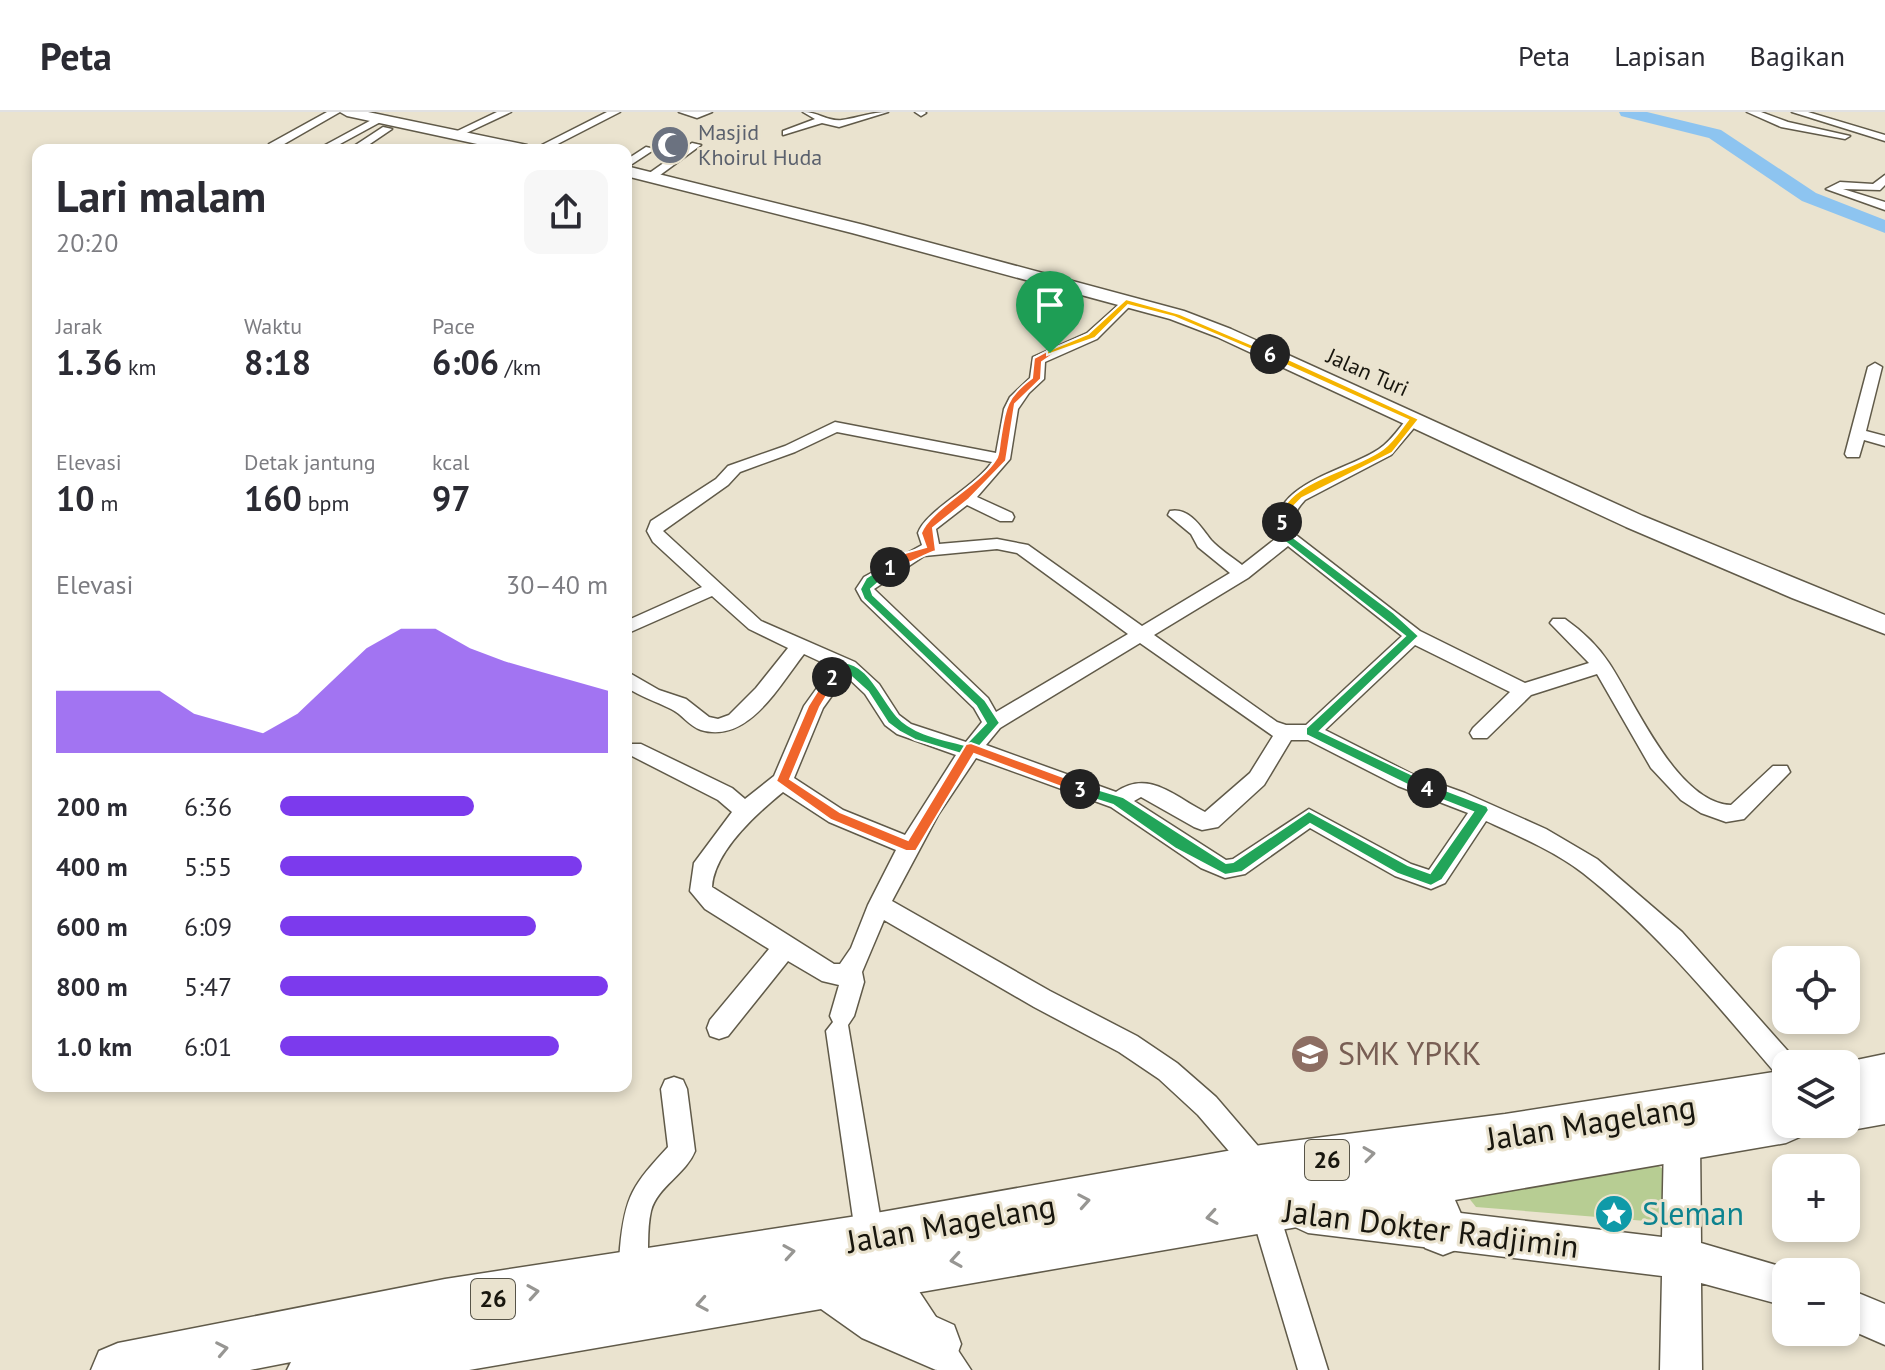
<!DOCTYPE html>
<html lang="id">
<meta charset="utf-8">
<style>
body{margin:0;font-family:"PT Sans",sans-serif;background:#f7f7f7;color:#2b2b33;height:100vh;display:flex;flex-direction:column;font-size:30px;white-space:nowrap}
*{box-sizing:border-box;margin:0}
p{font-size:26px;color:#7c7c81}
.icon{flex:none;width:44px;height:44px;fill:none;stroke:currentColor;stroke-width:2;stroke-linecap:round;stroke-linejoin:round}
.map{position:relative;flex:1;overflow:hidden}
.side{position:absolute;left:32px;top:32px;width:600px;height:948px;display:flex;flex-direction:column;background:#fff;border-radius:16px;box-shadow:0 4px 12px #0003}
.side>*{flex:none}
.fabs{position:absolute;left:1772px;top:834px;display:grid;gap:16px}
.fabs a{display:grid;place-items:center;width:88px;height:88px;border-radius:16px;background:#fff;box-shadow:0 4px 12px #0003;font-size:40px}
.pin{position:absolute;display:grid;place-items:center;width:68px;height:68px;color:#fff;margin:-82px -34px;border-radius:50% 50% 50% 0;rotate:-45deg;box-shadow:0 0 8px #0007}
.pin .icon{rotate:45deg}
.km{position:absolute;width:40px;height:40px;margin:-20px;border-radius:50%;background:#222;color:#fff;font-size:22px;line-height:40px;text-align:center}
.round{display:grid;place-items:center;flex:none;width:84px;height:84px;border-radius:16px;background:#f7f7f7}
.head{display:flex;align-items:center;justify-content:space-between;height:136px;padding:0 24px}
h1{font-size:44px;font-weight:700;line-height:60px}
.stats{display:grid;grid-template-columns:repeat(3,1fr);gap:12px;height:136px;padding:8px 24px}
.stats div{display:grid;align-content:center}
.stats b{font-size:34px;font-weight:700}
.stats small{font-size:22px;font-weight:400}
.stats p{font-size:22px}
.chart{height:224px;padding:16px 24px}
.chart p{display:flex;justify-content:space-between}
.chart svg{width:100%;height:144px;margin-top:8px;fill:#7c3aed;opacity:.7}
ul{padding:0 24px;list-style:none;font-size:26px}
li{display:grid;grid-template-columns:128px 96px 1fr;align-items:center;height:60px}
li i{height:20px;border-radius:10px;background:#7c3aed}
header{display:flex;align-items:center;gap:48px;box-sizing:border-box;height:112px;padding:0 40px;background:#fff;border-bottom:2px solid #e1e1e2}
header strong{font-size:38px}
nav{display:flex;gap:44px;margin-inline-start:auto;font-size:28px}
.map>svg:first-child{display:block}
.green{fill:#b7cd93}
.lines{fill:none;stroke-linecap:round;stroke-linejoin:round}
.river{fill:#8dc4f0;fill-rule:evenodd}
.street-casing{stroke:#605a49;stroke-width:3}
.secondary-casing{stroke:#605a49;stroke-width:3}
.highway-casing{stroke:#605a49;stroke-width:3}
.street{fill:#fff;fill-rule:evenodd}
.secondary{fill:#fff;fill-rule:evenodd}
.highway{fill:#fff;fill-rule:evenodd}
.oneway{stroke:#979693}
.split-1{fill:#f0652b;stroke:#fff;stroke-width:2}
.split-2{fill:#22a559;stroke:#fff;stroke-width:2}
.split-3{fill:#f0652b;stroke:#fff;stroke-width:2}
.split-4{fill:#22a559;stroke:#fff;stroke-width:2}
.split-5{fill:#22a559;stroke:#fff;stroke-width:2}
.split-6{fill:#f5b400;stroke:#fff;stroke-width:2}
.split-7{fill:#f5b400;stroke:#fff;stroke-width:2}
.labels{text-anchor:middle;stroke-width:6;stroke-linejoin:round;paint-order:stroke}
.far-worship-label{font-size:22px;fill:#5b616d;stroke:#eae3cf;text-anchor:start}
.far-street-label{font-size:22px;fill:#18160e;stroke:#eae3cf}
.shield{fill:#eae3cf;stroke:#575448;stroke-width:2}
.shield-label{font-size:24px;font-weight:bold;fill:#18160e}
.near-education-label{font-size:32px;fill:#785e54;stroke:#eae3cf;text-anchor:start}
.near-street-label{font-size:32px;fill:#18160e;stroke:#eae3cf}
.near-culture-label{font-size:32px;fill:#0d838f;stroke:#eae3cf;text-anchor:start}
</style>
<header>
<strong>Peta</strong>
<nav><a>Peta</a><a>Lapisan</a><a>Bagikan</a></nav>
</header>
<div class="map">
<svg width="1885" height="1258" viewBox="0 0 1885 1258">
<rect width="100%" height="100%" fill="#eae3cf"/>
<path class="green" d="M1657,1053l6,4 2,48 -7,5 -182,-15 -8,-10z"/>
<g class="lines">
<path class="river" d="M1619,0h28l74,18 95,63 69,27v13l-83,-32 -93,-63 -88,-22z"/>
<g class="street-casing">
<path id="street" d="M327,0h13l-61,35v3h-10v-6z
M497,0h14l-51,24 -9,-2z
M607,0h13l-74,38h-14z
M679,0h33l-15,6z
M803,0c15,0 26,10 39,8 16,-2 29,-8 46,-8l-49,15 -17,-4 -39,12v-4l32,-12z
M915,0h10l1,1 -5,3z
M1747,0h14l27,10 62,14 -5,3 -64,-12z
M1792,0h16l77,23v6z
M377,5l9,2 -57,31h-13z
M383,15l9,2 -31,21h-13z
M692,31l9,2 -45,33h-8v-4z
M646,35l9,2 -29,19v-8z
M1885,63v10l-5,5 -37,-1 42,13v8l-59,-21 14,-7 33,2z
M1126,186l5,1v6l-34,34 -52,23 -1,17 -15,14 -11,16 -8,50 -33,38 35,16 2,4 -2,4h-12l-33,-16 -31,24 3,15 58,-5 31,6 114,81 88,-53 -32,-26 -7,-13 -23,-19 2,-4c19,-4 31,16 41,29 8,9 21,17 31,25l37,-29c-15,-51 68,-65 100,-87 12,-8 21,-22 30,-33h10v6l-28,33 -86,45c-11,12 -14,19 -9,35l124,96 105,52 64,-20 -39,-40 3,-4h12c17,12 33,27 44,44 26,39 68,140 122,142l42,-39h14l3,6 -46,47 -18,3 -25,-9 -20,-13 -30,-32 -54,-94 -66,21 -44,43h-14l-3,-5 3,-5 37,-36 -95,-47 -90,85 87,44 53,19 81,36 51,30 85,73 113,127 2,5h-11v15l-9,-4c-61,-71 -120,-144 -194,-202 -29,-22 -64,-37 -97,-52l-41,62 -14,6 -36,-13 -85,-48 -65,46 -20,4 -24,-10 -90,-61 -135,-49 -38,57 -46,86 158,90 87,45 40,27 39,34 54,63 4,9 -4,9 -9,4 -9,-4 -54,-63 -39,-36 -40,-27 -85,-45 -150,-87 -22,52 2,10 -10,34 -6,9 36,214 -4,10 -10,4 -10,-4 -4,-10 -30,-208 7,-9 -3,-6 9,-31 -17,-4 -34,-20 -60,75 -9,3 -9,-3 -3,-8 3,-8 59,-71 -64,-40 -15,-18 4,-28 38,-51 -14,-12 -92,-47 1,-9h14l91,44 13,11 29,-23 30,-70 28,-39 -28,-13c-25,32 -56,90 -103,76 -12,-4 -19,-16 -30,-21 -16,-8 -30,-12 -45,-22v-16l33,19 27,9 23,18 9,2 11,-4 27,-27 32,-40 -39,-19 -37,-33 -86,38v-13l76,-34 -49,-45 -6,-11 4,-10 65,-42 12,-13 57,-20 50,-24 161,31 8,-44 6,-12 20,-19 3,-21 54,-24zM837,320l155,30c-17,25 -67,49 -74,71l4,12 -58,32 -8,12 6,11 112,108 8,14 -16,20 -55,-18 -12,-9 -20,-31 -24,-22 -94,-41 -98,-90 65,-46 12,-13 55,-20zM1288,434l114,90 -96,89h-20l-9,-3 -123,-87 94,-57zM997,437l20,4 111,81 -132,78 -8,-14 -114,-109 50,-33zM1140,531l133,93 -23,37 -45,39c-30,-15 -56,-43 -89,-20l-130,-47 14,-17zM846,564l19,18 20,31 12,9 59,21 -51,80 -62,-25 -49,-32 29,-70zM1291,628h17l90,46 70,27 -39,57 -18,-6 -102,-55 -76,50 -7,1 -92,-59 7,-4 53,30 8,3 16,-3 46,-42zM783,680l46,30 67,28 -28,55 -17,43 -11,16h-6l-122,-77c2,-35 44,-73 71,-95z
M1875,251l7,4 -16,64 19,5v10l-21,-6 -5,17h-12l-2,-3 23,-87z
M674,965l9,3 4,9 8,62c-9,23 -38,36 -44,60 -6,25 1,51 -9,75l-10,4 -10,-4c-5,-13 -3,-24 -2,-38 5,-53 13,-63 48,-101l-7,-58 4,-9z
M1264,1083l10,4 4,10 50,161h-30l-48,-161 4,-10z
M891,1148l10,4 70,106h-34l-60,-96 4,-10z"/>
</g>
<g class="secondary-casing">
<path id="secondary" d="M340,0h28l159,33 8,5h-30l-158,-34z
M626,54l238,59 320,86 47,18 412,187 242,99v19l-93,-36 -166,-71 -409,-190 -47,-18 -318,-86 -226,-57z
M1682,1009l13,5 5,13 1,104 99,29h-14v34l-85,-23 1,87h-42l2,-94 -354,-43 -13,-6 -6,-13 6,-13 13,-6 354,42 2,-98 5,-13z
M1846,1176l39,16v41l-39,-17z"/>
</g>
<g class="highway-casing">
<path id="highway" d="M1885,942v70l-39,7 -16,-6 16,-1v-60h-9z
M1786,958v54h22l-6,12 -16,7 -331,57 13,30 -7,18 -18,7 -18,-7 -17,-40 -516,89 62,28 7,19 -7,19 -18,7 -74,-32 -41,-29 -352,61h-182l4,-8 -41,8h-159l8,-19 19,-8 327,-64 425,-65 391,-69 244,-31z"/>
</g>
<use href="#street" class="street"/>
<use href="#secondary" class="secondary"/>
<use href="#highway" class="highway"/>
</g>
<defs><path id="oneway-chevron" d="M-2-3.5L2.5 0L-2 3.5" fill="none" stroke-width="1.6" stroke-linecap="round" stroke-linejoin="round" transform="scale(2)"/></defs>
<g class="oneway">
<use href="#oneway-chevron" transform="translate(1369 1042) rotate(-8)"/>
<use href="#oneway-chevron" transform="translate(1084 1089) rotate(-10)"/>
<use href="#oneway-chevron" transform="translate(1212 1105) rotate(171)"/>
<use href="#oneway-chevron" transform="translate(789 1140) rotate(-9)"/>
<use href="#oneway-chevron" transform="translate(956 1148) rotate(171)"/>
<use href="#oneway-chevron" transform="translate(533 1180) rotate(-9)"/>
<use href="#oneway-chevron" transform="translate(702 1192) rotate(170)"/>
<use href="#oneway-chevron" transform="translate(222 1237) rotate(-11)"/>
</g>
<path class="split-1" d="M1047,239l8,2 -13,9 -1,17 -26,25 -9,57 -37,38 -36,29 3,23c-13,4 -40,20 -50,19v-5l19,-12 21,-6 -5,-14c8,-23 60,-49 75,-74 3,-4 3,-12 4,-18 5,-32 5,-43 32,-63l2,-20z"/>
<path class="split-2" d="M886,453l10,2 -25,22 2,6 112,105 15,23 -28,32 -4,1 -53,-16 -15,-8 -12,-9 -20,-31 -22,-20 -14,10 -6,-5 14,-14c27,-4 42,37 57,53 16,18 45,23 68,29l21,-22 -10,-17 -112,-107 -4,-10 6,-11z"/>
<path class="split-3" d="M832,561l6,4 -18,30 -30,72 50,33 68,28 58,-96 5,-1 114,42 2,4 -7,5 -106,-40 -58,97h-10l-75,-31 -55,-39 32,-75 20,-32z"/>
<path class="split-4" d="M1427,671l60,23 2,4 -47,70 -11,6 -33,-12 -88,-50 -68,48 -17,3 -49,-26 -63,-44 -38,-12 -2,-4 7,-5 43,13 103,66 7,-1 76,-51 99,54 22,8 43,-61 -51,-20 -2,-4z"/>
<path class="split-5" d="M1278,408h8l7,17 101,76 25,23 -99,95 112,53v8h-10l-116,-57v-7l99,-92 -121,-95z"/>
<path class="split-6" d="M1266,240h7l146,67 -27,34 -90,45 -12,12 -4,15 -4,1 -6,-4c13,-44 74,-49 107,-73 10,-7 18,-20 25,-29l-142,-64z"/>
<path class="split-7" d="M1126,187l54,15 94,40 -8,2 -92,-39 -46,-12 -33,33 -48,17v-4l41,-17z"/>
<defs>
<g id="mosque-disc" transform="scale(2)"><circle r="9.5" fill="#6b7280" stroke="#eae3cf"/><path d="M3.5-4.9A6 6 0 1 0 3.5 4.9A5 5 0 1 1 3.5-4.9Z" fill="#fff"/></g>
<g id="school-disc" transform="scale(2)"><circle r="9.5" fill="#8d6e63" stroke="#eae3cf"/><path d="M0-5L7-2L0 1L-7-2ZM-4 1L0 2.5L4 1V4Q0 6-4 4Z" fill="#fff"/></g>
<g id="sight-disc" transform="scale(2)"><circle r="9.5" fill="#0f9aa8" stroke="#eae3cf"/><path d="M0-6L1.8-2.2L6-1.7L2.9 1.2L3.7 5.4L0 3.3L-3.7 5.4L-2.9 1.2L-6-1.7L-1.8-2.2Z" fill="#fff"/></g>
</defs>
<g fill-rule="evenodd">
<use href="#mosque-disc" x="670" y="33"/>
<use href="#school-disc" x="1310" y="942"/>
<use href="#sight-disc" x="1614" y="1102"/>
</g>
<g class="labels">
<g class="far-worship-label">
<text x="698" y="28">Masjid<tspan x="698" dy="25">Khoirul Huda</tspan></text>
</g>
<g class="far-street-label">
<text transform="translate(1368 260) rotate(24)" y="8">Jalan Turi</text>
</g>
<g class="shield">
<rect x="1305" y="1028" width="44" height="40" rx="6"/>
<rect x="471" y="1167" width="44" height="40" rx="6"/>
</g>
<g class="shield-label">
<text x="1327" y="1056">26</text>
<text x="493" y="1195">26</text>
</g>
<g class="near-education-label">
<text x="1338" y="953">SMK YPKK</text>
</g>
<g class="near-street-label">
<text transform="translate(1591 1011) rotate(-9)" y="11">Jalan Magelang</text>
<text transform="translate(951 1112) rotate(-10)" y="11">Jalan Magelang</text>
<text transform="translate(1431 1117) rotate(7)" y="11">Jalan Dokter Radjimin</text>
</g>
<g class="near-culture-label">
<text x="1642" y="1113">Sleman</text>
</g>
</g>
</svg>
<div class="fabs">
<a><svg class="icon" aria-label="locate" viewBox="0 0 24 24"><circle cx="12" cy="12" r="6"/><path d="M12 2v4M12 18v4M2 12h4M18 12h4"/></svg></a>
<a><svg class="icon" aria-label="layers" viewBox="0 0 24 24"><path d="M12 4l9 5-9 5-9-5zM3 14l9 5 9-5"/></svg></a>
<a>+</a>
<a>−</a>
</div>
<div class="pin" style="left:1050px;top:241px;background:#1e9e55"><svg class="icon" aria-label="arrive" viewBox="0 0 24 24"><path d="M6 21V4h12l-3 4 3 4H6"/></svg></div>
<b class="km" style="left:890px;top:455px">1</b>
<b class="km" style="left:832px;top:565px">2</b>
<b class="km" style="left:1080px;top:677px">3</b>
<b class="km" style="left:1427px;top:676px">4</b>
<b class="km" style="left:1282px;top:410px">5</b>
<b class="km" style="left:1270px;top:242px">6</b>
<section class="side">
<div class="head"><div><h1>Lari malam</h1><p>20:20</p></div><a class="round"><svg class="icon" aria-label="share" viewBox="0 0 24 24"><path d="M12 15V3M7 8l5-5 5 5M5 13v7h14v-7"/></svg></a></div>
<div class="stats">
<div><p>Jarak</p><b>1.36<small> km</small></b></div>
<div><p>Waktu</p><b>8:18</b></div>
<div><p>Pace</p><b>6:06<small> /km</small></b></div>
</div>
<div class="stats">
<div><p>Elevasi</p><b>10<small> m</small></b></div>
<div><p>Detak jantung</p><b>160<small> bpm</small></b></div>
<div><p>kcal</p><b>97</b></div>
</div>
<div class="chart"><p><span>Elevasi</span>30–40 m</p>
<svg viewBox="0 0 160 44" preserveAspectRatio="none"><path d="M0 44V25L10 25L20 25L30 25L40 32L50 35L60 38L70 32L80 22L90 12L100 6L110 6L120 12L130 16L140 19L150 22L160 25V44z"/></svg>
</div>
<ul>
<li><b>200 m</b>6:36<i style="width:59%"></i></li>
<li><b>400 m</b>5:55<i style="width:92%"></i></li>
<li><b>600 m</b>6:09<i style="width:78%"></i></li>
<li><b>800 m</b>5:47<i style="width:100%"></i></li>
<li><b>1.0 km</b>6:01<i style="width:85%"></i></li>
</ul>
</section>
</div>
